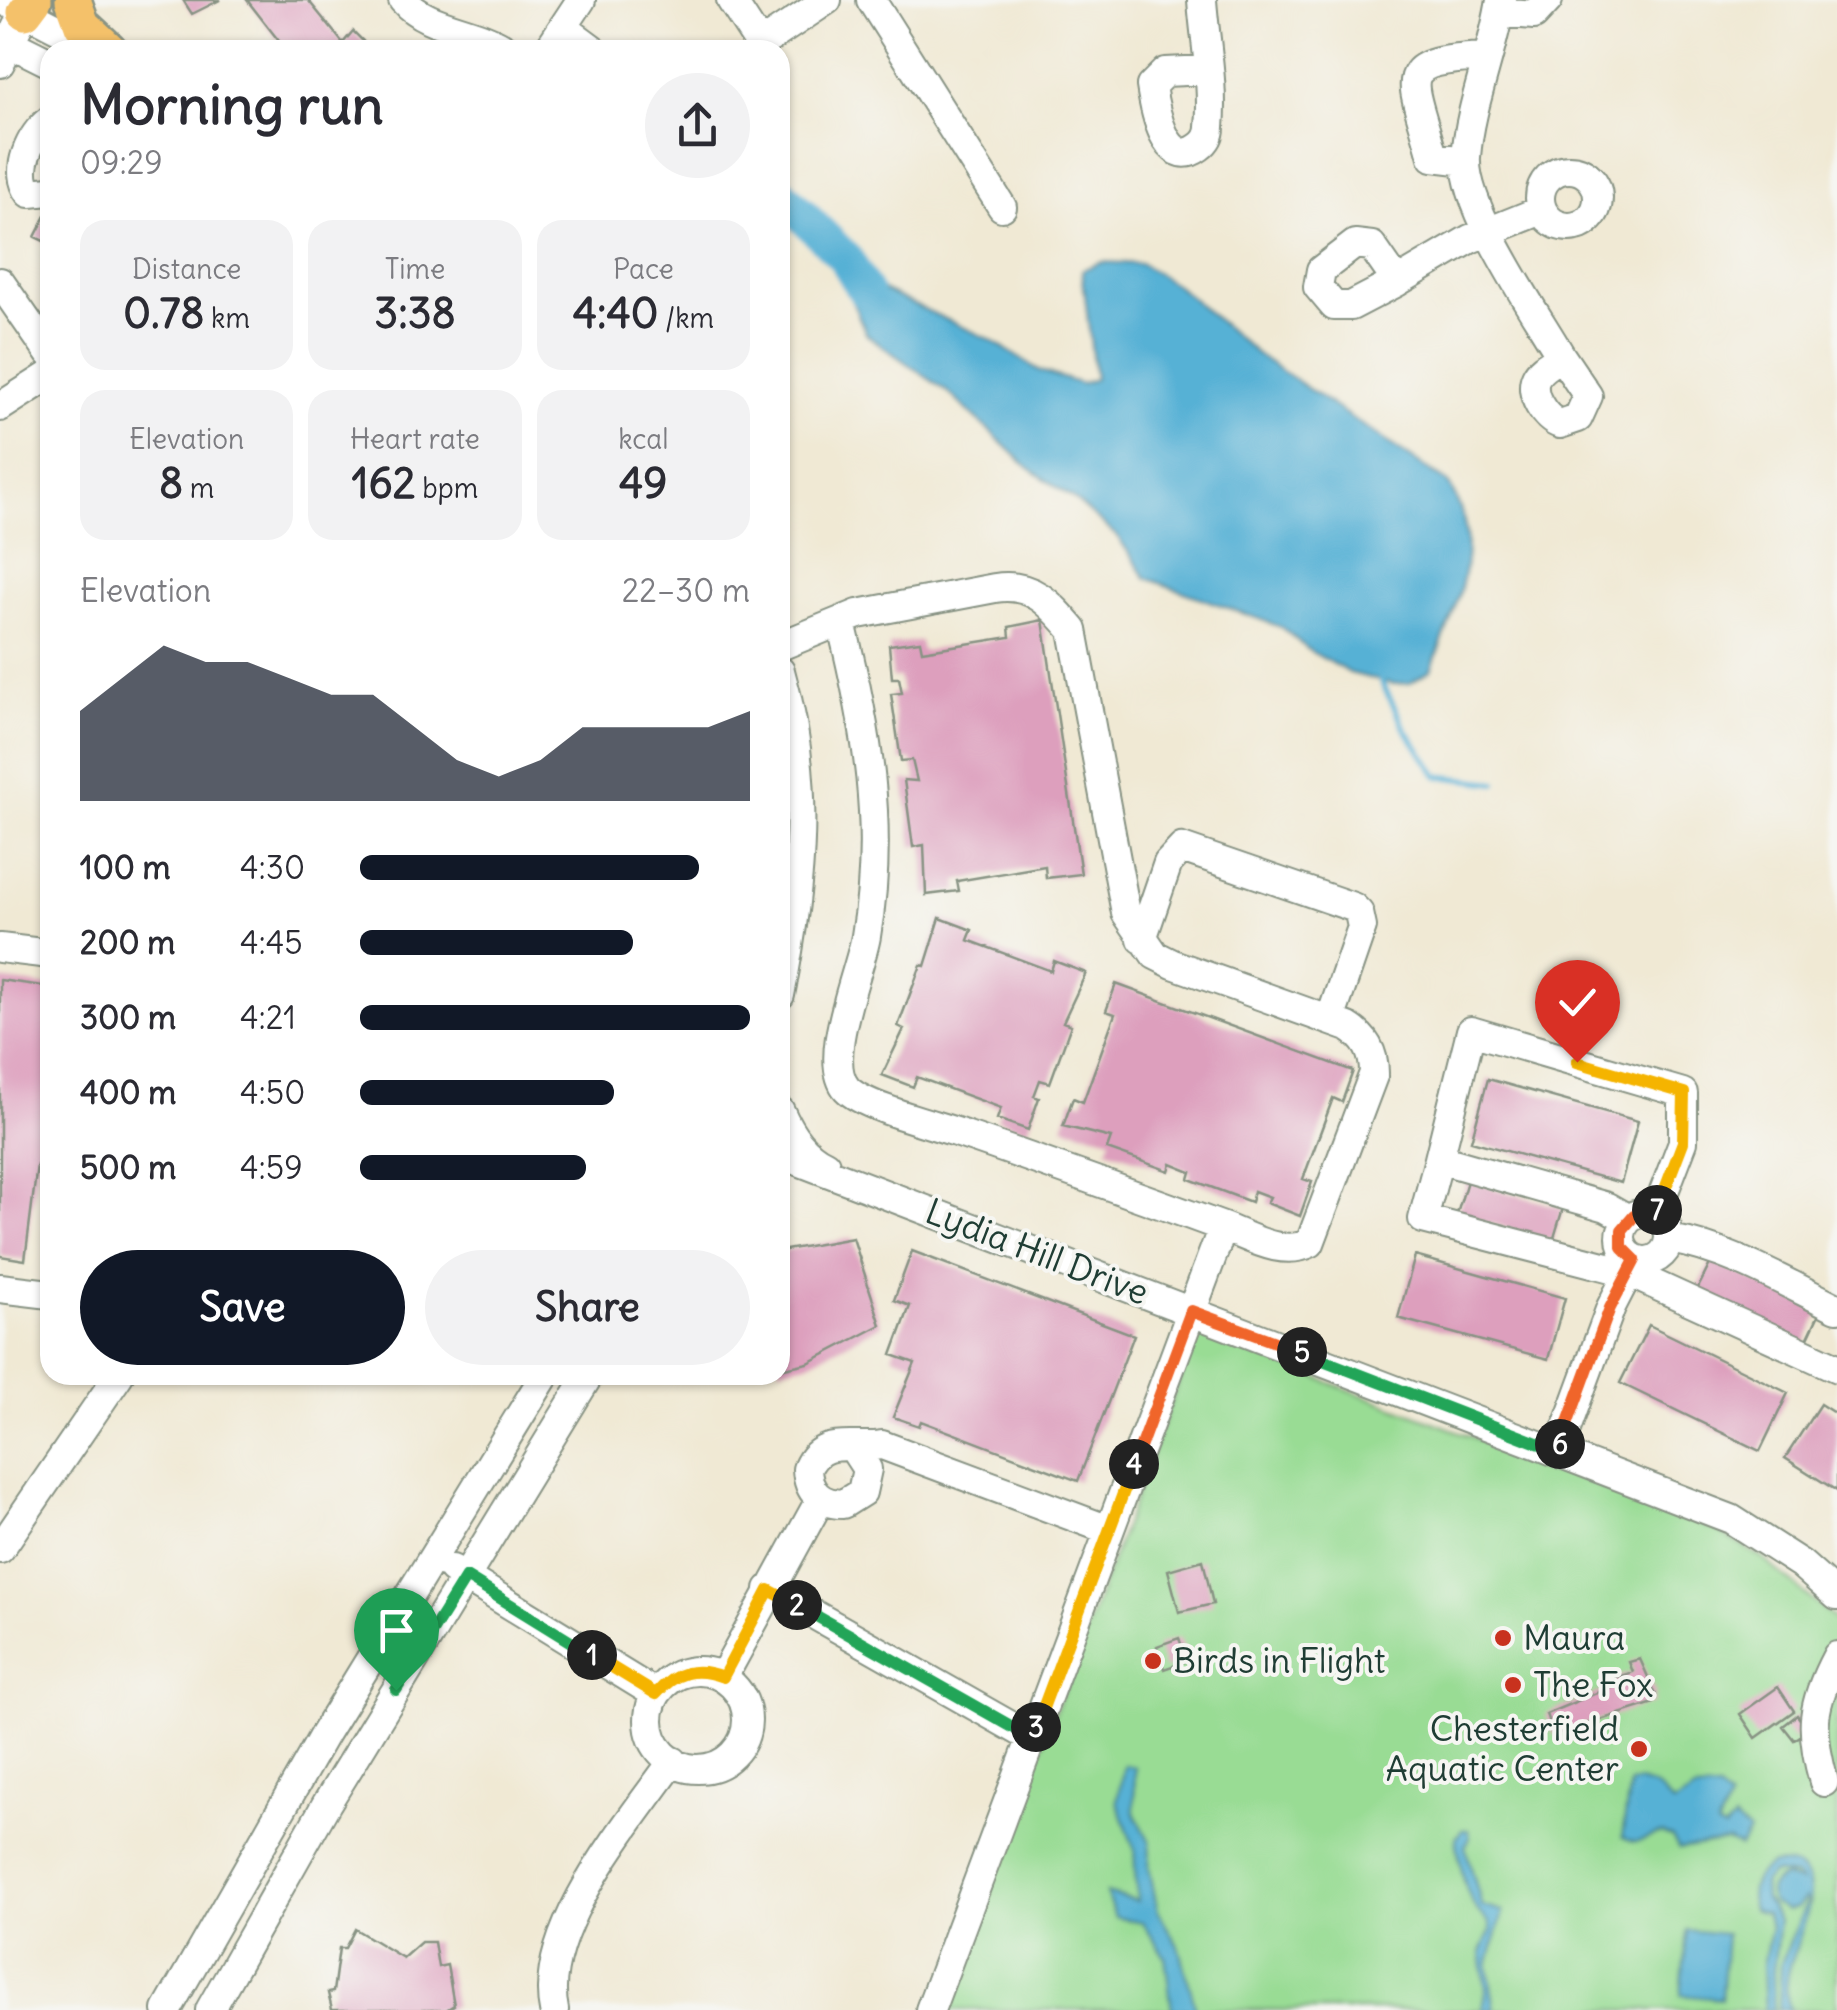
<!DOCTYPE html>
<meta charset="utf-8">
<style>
body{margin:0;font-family:Delius,sans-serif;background:#f2f2f3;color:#2b2b33;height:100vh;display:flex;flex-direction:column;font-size:38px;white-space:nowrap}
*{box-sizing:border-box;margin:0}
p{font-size:32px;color:#7c7c81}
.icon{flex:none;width:55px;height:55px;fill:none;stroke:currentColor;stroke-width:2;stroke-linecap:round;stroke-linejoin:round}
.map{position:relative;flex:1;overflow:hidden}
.details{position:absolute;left:40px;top:40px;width:750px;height:1345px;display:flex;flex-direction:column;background:#fff;border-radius:30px;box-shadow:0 2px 8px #0004}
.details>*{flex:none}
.pin{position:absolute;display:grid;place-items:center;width:85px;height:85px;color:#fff;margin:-102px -42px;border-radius:50% 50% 50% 0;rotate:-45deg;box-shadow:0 0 10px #0007}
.pin .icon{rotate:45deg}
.km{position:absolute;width:50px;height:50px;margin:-25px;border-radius:50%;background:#222;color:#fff;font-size:28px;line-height:50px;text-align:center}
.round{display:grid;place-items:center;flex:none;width:105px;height:105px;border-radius:52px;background:#f2f2f3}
.headline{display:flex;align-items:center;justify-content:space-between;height:170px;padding:0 40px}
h1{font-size:55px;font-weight:700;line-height:75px}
.stats{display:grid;grid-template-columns:repeat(3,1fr);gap:15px;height:170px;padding:10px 40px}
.stats div{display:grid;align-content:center;border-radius:25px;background:#f2f2f3;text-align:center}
.stats b{font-size:42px;font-weight:700}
.stats small{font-size:28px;font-weight:400}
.stats p{font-size:28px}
.chart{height:280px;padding:20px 40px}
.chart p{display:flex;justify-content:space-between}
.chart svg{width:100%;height:180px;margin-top:10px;fill:#111827;opacity:.7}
.action{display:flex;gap:20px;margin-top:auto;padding:20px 40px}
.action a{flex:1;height:115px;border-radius:60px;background:#111827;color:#fff;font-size:40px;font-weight:700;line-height:115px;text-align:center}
.action a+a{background:#f2f2f3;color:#2b2b33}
ul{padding:0 40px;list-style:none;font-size:32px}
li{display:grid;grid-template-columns:160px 120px 1fr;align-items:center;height:75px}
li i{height:25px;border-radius:12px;background:#111827}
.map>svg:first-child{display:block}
.green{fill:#99dc94;stroke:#5c8c64;stroke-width:2.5}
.water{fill:#57b1d5;stroke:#3b7784;stroke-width:2.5}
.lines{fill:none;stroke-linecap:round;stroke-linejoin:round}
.stream{stroke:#57b1d5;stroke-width:6}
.river{stroke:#57b1d5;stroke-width:35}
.building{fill:#dd9fbd}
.minor-casing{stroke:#889384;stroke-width:32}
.major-casing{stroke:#889384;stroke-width:40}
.minor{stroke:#fff;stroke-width:28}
.major{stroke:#f4c16b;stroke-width:35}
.split-1-casing{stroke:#fff;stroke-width:20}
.split-2-casing{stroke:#fff;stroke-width:20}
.split-3-casing{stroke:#fff;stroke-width:20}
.split-4-casing{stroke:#fff;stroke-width:20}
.split-5-casing{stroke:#fff;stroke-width:20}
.split-6-casing{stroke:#fff;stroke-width:20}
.split-7-casing{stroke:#fff;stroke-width:20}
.split-8-casing{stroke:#fff;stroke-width:20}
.split-1{stroke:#22a559;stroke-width:12}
.split-2{stroke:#f5b400;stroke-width:12}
.split-3{stroke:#22a559;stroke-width:12}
.split-4{stroke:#f5b400;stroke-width:12}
.split-5{stroke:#f0652b;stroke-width:12}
.split-6{stroke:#22a559;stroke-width:12}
.split-7{stroke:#f0652b;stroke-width:12}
.split-8{stroke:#f5b400;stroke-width:12}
.poi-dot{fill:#c8321e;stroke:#f6f6f2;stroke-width:4}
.labels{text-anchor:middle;stroke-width:8;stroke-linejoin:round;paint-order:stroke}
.street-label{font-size:35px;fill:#1f3d34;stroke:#f6f6f2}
.poi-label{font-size:35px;fill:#1f3d34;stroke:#f6f6f2;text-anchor:start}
</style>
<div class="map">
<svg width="1837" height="2010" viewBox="0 0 1837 2010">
<rect width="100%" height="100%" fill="#f6f6f2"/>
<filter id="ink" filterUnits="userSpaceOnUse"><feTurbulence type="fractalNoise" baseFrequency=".01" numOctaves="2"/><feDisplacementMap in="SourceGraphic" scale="20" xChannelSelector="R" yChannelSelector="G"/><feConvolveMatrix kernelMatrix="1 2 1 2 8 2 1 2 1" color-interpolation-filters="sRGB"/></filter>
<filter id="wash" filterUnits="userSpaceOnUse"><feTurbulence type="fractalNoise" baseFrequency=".0048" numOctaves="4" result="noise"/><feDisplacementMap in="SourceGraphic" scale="40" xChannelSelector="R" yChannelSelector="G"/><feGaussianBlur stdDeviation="2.25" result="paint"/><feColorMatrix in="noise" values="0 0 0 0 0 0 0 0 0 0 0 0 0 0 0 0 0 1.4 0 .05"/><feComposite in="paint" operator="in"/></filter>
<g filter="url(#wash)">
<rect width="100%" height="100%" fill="#f0e9d4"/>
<path class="green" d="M1197,1332l517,197 48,29 75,63v389h-893z"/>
<path class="water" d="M1102,262l39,2 35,21 82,70 190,128c40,64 7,123 -17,187l-21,13 -17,1 -43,-11 -40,-22 -29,-24 -135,-49 -28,-41 -44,-38 -45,-31 -80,-75 -82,-58 -15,-34 24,-14 115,53 49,31 41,13 14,-5 -13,-109z
M1124,1765l11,2 -1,44 16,31 -1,25 9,45 22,37 16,61h-24l-7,-53 -22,-34 -28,-6 -9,-24 31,8 -3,-53 -17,-47z
M1638,1782l18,5 18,17 21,-13 24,-1 10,11 -12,26 7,3 10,-10 15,12 -9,15 -13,-6 -48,8 -7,-12 -10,-3c-17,1 -22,15 -40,3l8,-53z
M1462,1830h6l2,8 -5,8 17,60 21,6 -15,54 7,44h-12l3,-20 -5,-38 10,-22 -2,-8c-25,-18 -28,-55 -33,-84z
M1772,1865c65,-7 29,65 19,98 -5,15 -6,32 -1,47h-11l2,-47 26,-61 -2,-4 -8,10 -10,3 -15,-8c-5,-13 0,-23 13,-26l16,5 -5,-6 -23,-3 -9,9 1,17 14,22 -6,50 1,39h-9l-2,-45 8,-38 -5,-13 -13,-4c-5,-18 0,-37 19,-45z
M1687,1930l39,4 -5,65 -40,-4z"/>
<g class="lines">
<path class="stream" d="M1381,681l25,49 32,46 58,7"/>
<path class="river" d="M780,193l66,66 20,34"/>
</g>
<g id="blocks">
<path class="building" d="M183,0h37l-28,14z
M247,0h61l35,43 10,-12 19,19h-86z
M50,208v36l-15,-7z
M1043,620l38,254 -35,4 -1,-12 -88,15 2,10 -33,4 -2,-50 -11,2 -9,-67 13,1 -5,-21 -11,1 -10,-67 11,-1 -3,-15h-7l-3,-33 31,-4 2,10 88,-14 -1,-10z
M940,918l32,12 -4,10 83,31 3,-10 32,12 -23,49 8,3 -21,58 -10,-3 -6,16 5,2 -11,32 -31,-11 4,-11 -84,-31 -4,10 -31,-12 22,-46 -6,-3 23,-61 4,1z
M0,980l50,7v153l-1,10 -12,15 -12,95 -25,-4z
M1116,984l237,87 -11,31 -9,-4 -30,81 9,3 -12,34 -33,-13 3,-6 -16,-6 -3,11 -62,-23 2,-7 -20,-8 -2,7 -62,-22 4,-11 -48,-12 10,-28 10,4 32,-88 -9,-3z
M1488,1079l150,42 -17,62 -150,-42z
M1467,1181l96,27 -10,33 -96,-27z
M853,1238l28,87 -73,38 -28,6v-118z
M912,1251l222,84 -56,146 -157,-60 -2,5 -26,-9 22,-54 -23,-8 18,-49 -16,-6z
M1415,1256l150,42 -17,61 -150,-41z
M1712,1260l108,52 -15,32 -109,-52z
M1649,1325l139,68 -28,58 -140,-68z
M1820,1404l17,11v76l-52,-33z
M1203,1560l10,44 -34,8 -11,-42z
M1179,1638l8,23 -23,8 -7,-23z
M1640,1659l16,36 -4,2 2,6 -101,32 -7,-21 65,-27 -3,-7 25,-8 -4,-10z
M1778,1687l16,24 -38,27 -16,-24z
M1797,1715l11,16 -14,9 -11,-14z
M355,1929l48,29 18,-16h13l4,25 9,-2 7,40 -8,5h-114l-4,-17 5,-1 6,-44h6z"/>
</g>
</g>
<g filter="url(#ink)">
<use href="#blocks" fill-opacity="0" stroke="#889384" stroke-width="2.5"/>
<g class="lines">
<g class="minor-casing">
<path id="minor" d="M3,0l95,49
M403,0c25,29 72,28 104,50
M731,0l26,40 7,2 63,-42
M871,0l131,207
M1202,0c3,41 12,86 8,127 0,8 -4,15 -11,20 -34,25 -45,-41 -48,-61l14,-14 42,-2
M1501,0c-8,53 -31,104 -35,157 -3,51 68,153 95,199
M1499,12l35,3 14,-15
M563,27l31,23
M0,38l50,25
M548,50l33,-50
M0,63l25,-51
M50,120c-20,15 -37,51 -20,73l20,-2
M1466,161l-33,-4c-21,-81 -44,-96 55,-100
M1540 198a29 29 0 1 1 58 0a29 29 0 1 1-58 0Z
M1355,244l17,2 25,36 -46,24h-17l-16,-19 3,-17z
M0,282l50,72
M1397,282l73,-43 72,-29
M1561,356l27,40 -10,22 -18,6c-15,-5 -32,-30 -24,-47 4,-9 17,-15 25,-21z
M0,407l50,-32
M841,622c26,106 44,204 25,314 -6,36 -45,124 -19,153 17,18 86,35 112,44 88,30 176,62 264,94
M780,646l78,-32 137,-26c37,-6 56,16 78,42l53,283 29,42 18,9 175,63c18,11 26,25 26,46l-64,170c-28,14 -60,-6 -87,-16l-293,783
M780,671c32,111 22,213 0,324
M1142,939l26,-76 14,-15 171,59 6,6 3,14 -32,93
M0,948l50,6
M780,1111c9,21 24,43 45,53
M780,1154l951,365 70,45 36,32
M1439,1159l-16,60 204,53 210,96
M1621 1237a24 24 0 1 1 48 0a24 24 0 1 1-48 0Z
M1628,1219l-21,-12 -168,-48 32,-128 212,62v49l-28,73
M1670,1239c59,10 114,43 167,69
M0,1288l50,6
M854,1449l13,20 -5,23 -19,12c-23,0 -35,-12 -36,-35 14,-34 46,-19 75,-24l227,85
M1558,1451l53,-144 24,-47
M0,1549l119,-174
M452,1569l204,125
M769,1589l263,149
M649 1720a49 49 0 1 1 98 0a49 49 0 1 1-98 0Z
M723,1677l97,-177
M1824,1782c-15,-53 -13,-77 13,-126
M167,2010l158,-277 220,-358
M210,2010l117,-207 262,-428
M554,2010c-17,-78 75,-187 119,-249"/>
</g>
<g class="major-casing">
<path id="major" d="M73,0l9,25 27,25
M25,12l9,-12"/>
</g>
<use href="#minor" class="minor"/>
<use href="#major" class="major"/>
</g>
</g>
<g class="lines" filter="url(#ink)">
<g class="split-1-casing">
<path id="split-1" d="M396,1690l70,-113 126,78"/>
</g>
<g class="split-2-casing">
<path id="split-2" d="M592,1655l64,39c19,-22 39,-28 67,-17l46,-87 28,15"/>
</g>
<g class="split-3-casing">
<path id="split-3" d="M797,1605l235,133 4,-11"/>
</g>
<g class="split-4-casing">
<path id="split-4" d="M1036,1727l98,-263"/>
</g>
<g class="split-5-casing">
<path id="split-5" d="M1134,1464l57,-153 111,41"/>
</g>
<g class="split-6-casing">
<path id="split-6" d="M1302,1352l256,99 2,-7"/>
</g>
<g class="split-7-casing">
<path id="split-7" d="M1560,1444l50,-136 25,-48 -13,-13v-17l12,-14 21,-1 2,-5"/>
</g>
<g class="split-8-casing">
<path id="split-8" d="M1577,1062l107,31 -1,49 -26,68"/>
</g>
<use href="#split-1" class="split-1"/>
<use href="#split-2" class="split-2"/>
<use href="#split-3" class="split-3"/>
<use href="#split-4" class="split-4"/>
<use href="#split-5" class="split-5"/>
<use href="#split-6" class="split-6"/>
<use href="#split-7" class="split-7"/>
<use href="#split-8" class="split-8"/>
</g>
<g class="poi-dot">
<circle cx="1503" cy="1638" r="10"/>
<circle cx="1153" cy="1661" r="10"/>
<circle cx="1513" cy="1685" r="10"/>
<circle cx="1639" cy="1749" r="10"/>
</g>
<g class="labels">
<g class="street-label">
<text transform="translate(1037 1252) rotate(21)" y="12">Lydia Hill Drive</text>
</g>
<g class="poi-label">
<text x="1523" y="1650">Maura</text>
<text x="1173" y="1673">Birds in Flight</text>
<text x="1533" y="1697">The Fox</text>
<text x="1619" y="1741" text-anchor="end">Chesterfield<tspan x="1619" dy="40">Aquatic Center</tspan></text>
</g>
</g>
</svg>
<div class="pin" style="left:396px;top:1690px;background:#1e9e55"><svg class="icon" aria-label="arrive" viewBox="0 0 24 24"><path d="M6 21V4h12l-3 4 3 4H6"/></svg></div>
<div class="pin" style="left:1577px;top:1062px;background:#d93025"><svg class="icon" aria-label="check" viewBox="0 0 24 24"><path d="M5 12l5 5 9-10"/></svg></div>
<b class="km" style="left:592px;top:1655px">1</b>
<b class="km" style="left:797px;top:1605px">2</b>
<b class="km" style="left:1036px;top:1727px">3</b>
<b class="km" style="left:1134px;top:1464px">4</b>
<b class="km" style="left:1302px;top:1352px">5</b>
<b class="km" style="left:1560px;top:1444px">6</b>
<b class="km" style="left:1657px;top:1210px">7</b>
<section class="details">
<div class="headline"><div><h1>Morning run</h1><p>09:29</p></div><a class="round"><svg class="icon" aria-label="share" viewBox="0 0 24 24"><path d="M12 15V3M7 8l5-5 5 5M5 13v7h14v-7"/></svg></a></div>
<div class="stats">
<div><p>Distance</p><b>0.78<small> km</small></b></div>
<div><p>Time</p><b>3:38</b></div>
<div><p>Pace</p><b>4:40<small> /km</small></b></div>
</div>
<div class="stats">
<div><p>Elevation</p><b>8<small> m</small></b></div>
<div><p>Heart rate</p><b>162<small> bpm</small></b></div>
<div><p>kcal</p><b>49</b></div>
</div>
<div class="chart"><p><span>Elevation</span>22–30 m</p>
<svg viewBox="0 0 160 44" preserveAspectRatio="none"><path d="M0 44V22L10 14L20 6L30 10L40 10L50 14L60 18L70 18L80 26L90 34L100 38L110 34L120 26L130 26L140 26L150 26L160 22V44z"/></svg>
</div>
<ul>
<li><b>100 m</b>4:30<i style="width:87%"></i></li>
<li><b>200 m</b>4:45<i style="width:70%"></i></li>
<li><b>300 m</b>4:21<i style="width:100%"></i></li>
<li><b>400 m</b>4:50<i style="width:65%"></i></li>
<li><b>500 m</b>4:59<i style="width:58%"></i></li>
</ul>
<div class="action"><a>Save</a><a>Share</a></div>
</section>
</div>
